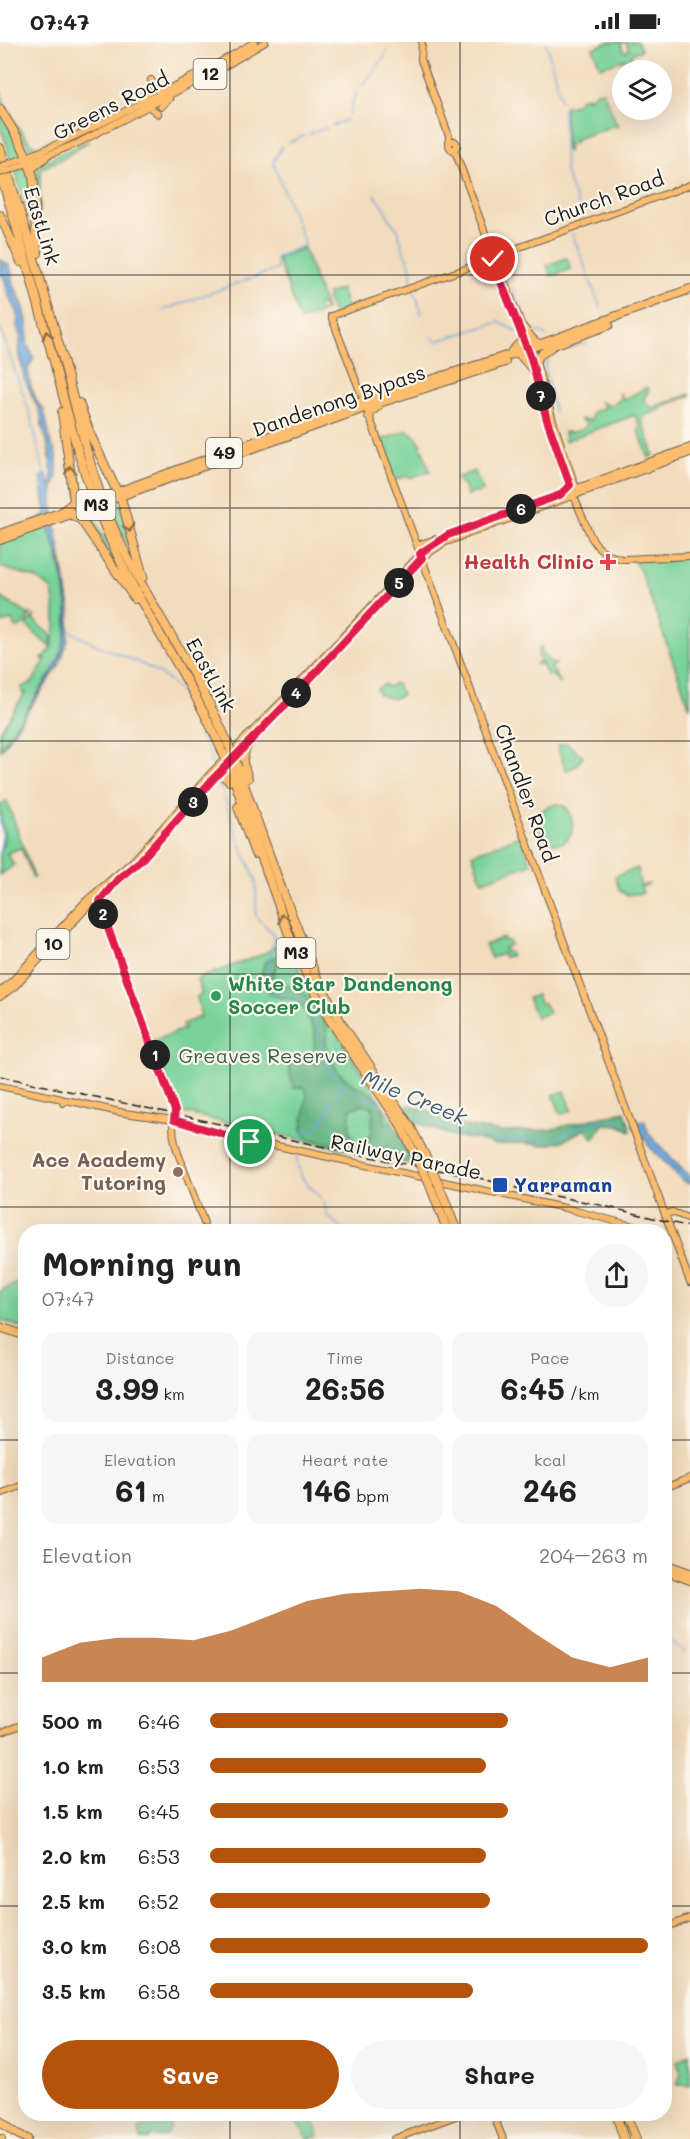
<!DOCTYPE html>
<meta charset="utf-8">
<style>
body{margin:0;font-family:Mali,sans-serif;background:#f6f6f6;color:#222;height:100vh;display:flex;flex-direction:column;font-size:22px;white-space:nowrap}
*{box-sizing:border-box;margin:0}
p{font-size:20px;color:#767676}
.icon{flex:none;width:33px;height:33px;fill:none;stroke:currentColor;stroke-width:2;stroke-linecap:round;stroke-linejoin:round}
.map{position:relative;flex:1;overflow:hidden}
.panel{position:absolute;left:18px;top:1182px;width:654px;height:897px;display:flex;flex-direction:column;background:#fff;border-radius:24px;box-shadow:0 6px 24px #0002}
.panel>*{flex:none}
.fabs{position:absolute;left:612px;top:18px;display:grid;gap:12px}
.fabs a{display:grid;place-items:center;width:60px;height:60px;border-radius:50%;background:#fff;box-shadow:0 6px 24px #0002;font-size:30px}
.pin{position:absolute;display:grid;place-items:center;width:51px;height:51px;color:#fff;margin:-26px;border:3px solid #fff;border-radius:50%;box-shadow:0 2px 6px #0007}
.km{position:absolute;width:30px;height:30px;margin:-15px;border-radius:50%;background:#222;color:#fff;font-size:16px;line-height:30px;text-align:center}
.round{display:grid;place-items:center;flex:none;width:63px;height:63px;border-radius:32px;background:#f6f6f6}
.headline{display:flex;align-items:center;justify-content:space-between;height:102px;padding:0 24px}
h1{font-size:33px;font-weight:700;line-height:45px}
.metrics{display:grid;grid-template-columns:repeat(3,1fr);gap:9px;height:102px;padding:6px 24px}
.metrics div{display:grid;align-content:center;border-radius:15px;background:#f6f6f6;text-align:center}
.metrics b{font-size:30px;font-weight:700}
.metrics small{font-size:16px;font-weight:400}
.metrics p{font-size:16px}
.chart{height:168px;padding:12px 24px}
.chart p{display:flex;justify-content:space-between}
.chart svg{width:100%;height:108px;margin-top:6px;fill:#b45309;opacity:.7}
.cta{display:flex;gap:12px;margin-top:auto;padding:12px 24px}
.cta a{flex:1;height:69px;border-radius:36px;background:#b45309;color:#fff;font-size:24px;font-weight:700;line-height:69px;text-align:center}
.cta a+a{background:#f6f6f6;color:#222}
ul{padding:0 24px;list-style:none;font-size:20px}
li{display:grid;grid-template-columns:96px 72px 1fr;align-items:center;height:45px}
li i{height:15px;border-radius:8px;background:#b45309}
.status{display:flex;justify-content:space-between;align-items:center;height:42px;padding:0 30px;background:#fff;direction:ltr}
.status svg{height:16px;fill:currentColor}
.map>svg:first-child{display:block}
.green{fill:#78d299;stroke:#4a775a;stroke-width:1.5}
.forest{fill:#62b481;stroke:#3f684e;stroke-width:1.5;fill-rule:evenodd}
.water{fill:#68a3d8;stroke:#42607a;stroke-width:1.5}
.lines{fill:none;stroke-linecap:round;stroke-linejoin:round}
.stream{stroke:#68a3d8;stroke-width:1.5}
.major-casing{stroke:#675f54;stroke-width:8}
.highway-casing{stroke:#675f54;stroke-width:10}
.major{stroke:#fcbd6e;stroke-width:6}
.highway{stroke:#fcbd6e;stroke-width:8}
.rail{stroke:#1c1c1c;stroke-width:1.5;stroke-dasharray:9 4.5;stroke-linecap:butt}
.major-bridge-casing{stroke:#675f54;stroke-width:8;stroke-linecap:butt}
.highway-bridge-casing{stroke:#675f54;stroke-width:10;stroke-linecap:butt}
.major-bridge{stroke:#fcbd6e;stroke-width:6}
.highway-bridge{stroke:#fcbd6e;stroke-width:8}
.oneway{stroke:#8c6c45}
.route-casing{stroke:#fff;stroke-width:12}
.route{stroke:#e11d48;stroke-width:8}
.grid{fill:none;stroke:#1c1c1c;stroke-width:1.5;stroke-opacity:0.55}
.health-dot{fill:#e0444e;stroke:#fbf7ec;stroke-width:2}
.leisure-dot{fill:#2e9e5b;stroke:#fbf7ec;stroke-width:2}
.education-dot{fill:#8d6e63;stroke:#fbf7ec;stroke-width:2}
.transit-dot{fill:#1a4fb4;stroke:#fbf7ec;stroke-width:2}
.labels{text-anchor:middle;stroke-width:4.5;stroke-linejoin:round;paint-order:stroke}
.shield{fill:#fbf7ec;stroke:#5f5e5a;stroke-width:1.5}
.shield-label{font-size:18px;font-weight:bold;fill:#1c1c1c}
.street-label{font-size:20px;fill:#1c1c1c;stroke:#fbf7ec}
.health-label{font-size:20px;font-weight:bold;fill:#be3a42;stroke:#fbf7ec;text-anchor:end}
.leisure-label{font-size:20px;font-weight:bold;fill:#27864d;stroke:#fbf7ec;text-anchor:start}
.park-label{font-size:20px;fill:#3c5c48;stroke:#fbf7ec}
.education-label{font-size:20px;font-weight:bold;fill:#785e54;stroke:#fbf7ec;text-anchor:end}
.transit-label{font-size:20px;font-weight:bold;fill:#164399;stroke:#fbf7ec;text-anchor:start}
.water-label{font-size:21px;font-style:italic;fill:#3e5971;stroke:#fbf7ec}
</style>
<div class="status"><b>07:47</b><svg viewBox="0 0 49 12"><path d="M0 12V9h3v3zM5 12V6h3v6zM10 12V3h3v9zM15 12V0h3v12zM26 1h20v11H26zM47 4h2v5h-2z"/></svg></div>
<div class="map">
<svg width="690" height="2097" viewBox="0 0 690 2097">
<rect width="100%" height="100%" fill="#fbf7ec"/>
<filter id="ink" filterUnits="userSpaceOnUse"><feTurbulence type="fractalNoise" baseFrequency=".0167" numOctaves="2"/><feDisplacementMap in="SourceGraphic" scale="12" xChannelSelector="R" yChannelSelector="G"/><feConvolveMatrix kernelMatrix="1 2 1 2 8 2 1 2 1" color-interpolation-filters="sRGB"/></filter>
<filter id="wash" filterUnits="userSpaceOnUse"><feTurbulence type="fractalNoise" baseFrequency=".008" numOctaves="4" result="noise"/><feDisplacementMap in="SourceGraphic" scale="24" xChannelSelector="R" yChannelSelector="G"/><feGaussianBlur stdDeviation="1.35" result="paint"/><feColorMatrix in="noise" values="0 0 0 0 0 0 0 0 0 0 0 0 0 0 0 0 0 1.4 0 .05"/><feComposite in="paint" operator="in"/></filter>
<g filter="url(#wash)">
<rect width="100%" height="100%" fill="#f3dcbd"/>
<path class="green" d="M609,0h16l-4,2 3,8 5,-2 -3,-8h12l3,8 -10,4 1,3 -32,10 -7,-19z
M0,49l7,18 13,21 13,15 4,1 58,-22 -24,13 -39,15 -32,-48z
M603,49l15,35 -3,-1 -41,15 1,3 -6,1 -1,8 -2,-3 -1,-43 11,-2 3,-3v-2l9,-3 -1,2h3l5,-5z
M0,70l24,43 -11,5 -5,-2v-10l-8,-21z
M90,98l-24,17 -26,12v55l-5,-56 7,-6z
M27,125l3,3 1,51 -15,-46 1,-4z
M304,206l22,62 -4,2 2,-3 -2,-5 -4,1 2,8 -20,7 -23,-62z
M567,216l4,11 -20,7 -4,-11z
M341,247l7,21 -14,5 -7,-15 1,-6z
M647,345l2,3 -6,10 8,8 39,-14v2l-27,10 -3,4 -19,7 13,38 -5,3 -11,-28 2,-2 -5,-13 -70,26 -1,-9c8,1 19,-1 23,-8l-8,-5 11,2 2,-9 12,-4 -3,-6 8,4 11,-6v-7l4,7z
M408,388l11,10 11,31 -20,7 -4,-2 -11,4 -14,-40z
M72,410l16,48 -8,1 -3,-6z
M475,429l8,20 -16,4 -3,-8 -8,-9z
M120,459l14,57 -15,-31 -6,-16 -1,-9z
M89,469h3l4,4 -1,5 21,43 -2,1 -28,-46z
M46,472c14,57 37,103 6,159l-52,76v-18l26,-39 -4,1v-6l10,-4 14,-24h-5c19,-9 14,-51 11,-69l-16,-12 -36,-11v-24z
M690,517v149l-50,-138 -7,-9z
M0,555l29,18 3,-2 -11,14 -6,1 -3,-8 -12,4z
M35,573l-2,4 19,17 -2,11 -24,-22z
M541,605l1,8h3l5,8 6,1 -5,3 10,17 -9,-9h-5l-5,-11h-6l4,-3 -2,-5 1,-8z
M396,641l6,12 -9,4 -13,-4 -4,-6 9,-5 2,3z
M567,701l5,5 11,8 -8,11 -9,3 -9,-24z
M7,759l27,76 -1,1 -12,-30 -14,5 7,12 -14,10v-21l3,-11 1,-10 -4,-17v-12z
M558,762c13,2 14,13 15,25 -14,41 -63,-17 -15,-25z
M520,794l11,28 -49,17 -10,-27z
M638,826l2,18 10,-2 -9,3 2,6 -17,2 -7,-6 -4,-13z
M503,896l2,3h4l1,4 -6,3v2l7,4 -1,2 -6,1 -2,-3 -11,4 -6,-13z
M287,898l18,42 83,132 29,52 -237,-54 -27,-71 31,-12 -2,-5 19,-7 -4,-20 5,-3 -5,-15 64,-24z
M537,953l3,8h4l5,10 -13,4 -8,-19z
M565,1049l7,19 -11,4 -8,-19z
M25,1238h1l-1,49 -25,-9v-29z
M690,2011v32h-13l4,-12 -4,-12z
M299,2072h11l9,22 -12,3 -4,-9 -7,-7 5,-3z
M169,2076l3,5c-5,15 -5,14 -21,13l-2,3h-8l-2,-10z"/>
<path class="forest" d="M286,909l2,5 -10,7 -6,13c11,12 24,9 35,20 7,6 18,23 20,32 1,4 -1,9 -1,14 1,11 6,21 13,30 15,21 46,14 46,51l7,-1 22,41 -107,-25 -5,-9 5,-35 -2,-7 -12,1 -5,-26 17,-5 12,9 -3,-15 1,-18 -11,-24 -8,-9 -25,-5 -11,-17 5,-16zM363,1062l10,3 -1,25 -7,13 -10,-2 -5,-11v-23z
M410,1063l19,6 23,13 49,8 48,-2 76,-19 6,20 -13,-6 -15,-1 -9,15 -9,-10 -22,12 -20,4 -20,-2 -27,2 -20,-6 -20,-2 -42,-15 -9,-14z"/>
<path class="water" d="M0,217l10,7 4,18 10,24 4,18 -1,18 7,14 -6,11 2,15 7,18 7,8 7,34 4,7 2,10v13l-5,20v10l18,104 -2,32 -9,26 -59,85 54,-82c20,-38 14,-75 4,-115 -2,-7 -6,-14 -8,-22 -4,-18 -7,-36 -9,-55l6,-3 1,9 2,3 2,-13 -4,-28 -6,-19 -1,-11 -17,-37 -5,-28 2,-15 -4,-8 1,-14 -10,-19 -3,-14 -5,-8z
M644,1078l5,14 33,35 8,6v9l-8,-4 -35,-36 1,-2c-6,-7 -12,-10 -15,-18z"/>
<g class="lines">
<path class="stream" d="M546,0l15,59
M401,1l3,-1
M363,43l20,-26 5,-10
M563,65l2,64 18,49
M350,73l3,-15 5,-9
M332,84l14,-6
M309,92l18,-6
M288,101l16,-7
M375,153l10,13 5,12 8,10 5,19 7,16 2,18
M572,191l29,76
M511,246l17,35
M414,248l8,24
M163,268l114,-41 -1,-12 29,-12 -32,-83 9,-15
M529,283l1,6 13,2 3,4
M0,286l31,89 14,60
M432,295l5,4 62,-19 18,10
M552,311l-7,14 9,45
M553,312l30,-10 3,1
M69,588c34,24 91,31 114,66l26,57 3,12
M220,743l20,59 16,36v37l15,14 3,6 -7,36 3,14 7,6 21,5 18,17 7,41 16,26 14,9 29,14
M0,778l3,15 -3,16
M406,1072l31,9 11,8 44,10 30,-2 14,3 21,-3 18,-11 22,-7 14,-1 19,6
M300,1098c2,-10 8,-8 16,-11l13,-18 -1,-7 7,-5 7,-15
M298,1112c-6,33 27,32 29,62l19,16
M403,1187l6,3
M664,1594l21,16"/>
</g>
</g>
<g filter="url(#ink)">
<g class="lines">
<g class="major-casing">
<path id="major" d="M422,0l-1,18 28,76v8
M151,38l7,10 5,2
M139,60l10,-11
M148,64l10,8
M161,65l8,-8
M449 103a4 4 0 1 1 8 0a4 4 0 1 1-8 0Z
M451,107l5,5 38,103
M11,121c50,-18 95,-42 142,-66 34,-18 69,-34 101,-55
M13,127l65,-26 147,-77 40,-24
M496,216l13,-7 181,-66
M495,218l4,18 32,80 18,68 30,83 12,28 7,10 11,8 13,4
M506,243l17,44
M535,316l19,66 22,64
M365,362l-34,-88 162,-57
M368,371l322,869
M417,503l19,-6
M424,514l22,-14 244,-89
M625,517l65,-3
M328,617l85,-91
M251,697l45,-46
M97,854l78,216
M0,950l13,-12 73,-79 49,-42 76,-86 78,-79 138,-147 24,-13 239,-87
M0,955l15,-11 74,-81 51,-44 77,-86
M0,1044l62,13 1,4 3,-3 58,13 51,7 28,9 48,11
M174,1074c-3,17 1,32 8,47
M254,1099l311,67 91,24
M183,1125l21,56
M665,1173l7,-3 18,7
M664,1446l26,-10
M0,1452l26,-10
M0,1691l26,-10
M664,1886l26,-10
M493,2072l10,25
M394,2097l67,-25"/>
</g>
<g class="highway-casing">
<path id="highway" d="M0,67c13,21 28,43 33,68 4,25 0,51 5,76
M0,106c22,69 43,138 62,208 15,55 26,109 47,161 33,80 87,150 120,229
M31,127l14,-12
M0,132c20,62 37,125 54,188 15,56 28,112 51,165 32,79 84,147 118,226
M0,173l21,47
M523,286l11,13 5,3
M556,302l53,-19
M512,309l11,-11
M521,314l14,16
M536,319l4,-6 15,-11
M79,361l12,33 31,66 21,75
M369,375l2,-5 7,-6
M107,454l260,-96 155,-49 168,-62
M112,457l258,-93 135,-44
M60,471l13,-10 1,-3 -12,-88
M72,473l9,5 54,79
M0,492l65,-23
M0,498l90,-33
M230,711l4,-1 6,2 8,24
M224,718v8l5,13
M243,718l2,-10 8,-14
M238,726l44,122 34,86 26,48 68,102 20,39
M231,729l61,172 23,50 15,27 69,102 20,41
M215,735l7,-2 6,5
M238,765l17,47
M429,1141l19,49
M439,1143l18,47
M0,1285l26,9
M664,1522l26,9
M664,1528l26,10
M616,2072l8,25
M626,2072l10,25
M0,2079l14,11 13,7
M0,2097h1"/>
</g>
<use href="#major" class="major"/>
<use href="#highway" class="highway"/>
<path class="rail" d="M0,1034l389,85 83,15 55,15 69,13 94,23"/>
<g class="major-bridge-casing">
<path id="major-bridge" d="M0,125l11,-4
M0,131l13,-4
M174,1074l1,-4"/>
</g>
<g class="highway-bridge-casing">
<path id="highway-bridge" d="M88,461l19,-7
M229,704l9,22
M223,711l8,18
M419,1121l10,20
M430,1123l9,20"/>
</g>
<use href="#major-bridge" class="major-bridge"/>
<use href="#highway-bridge" class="highway-bridge"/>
</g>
<defs><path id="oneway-chevron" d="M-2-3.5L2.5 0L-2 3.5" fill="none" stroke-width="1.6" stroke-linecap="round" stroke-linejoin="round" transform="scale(1.5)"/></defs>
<g class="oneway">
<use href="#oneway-chevron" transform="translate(47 293) rotate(-105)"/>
<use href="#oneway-chevron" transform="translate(70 428) rotate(-96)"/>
<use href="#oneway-chevron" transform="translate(129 486) rotate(76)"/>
<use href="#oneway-chevron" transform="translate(283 876) rotate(-110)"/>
</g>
</g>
<g class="lines" filter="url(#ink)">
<g class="route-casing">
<path id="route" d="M250,1100l-76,-22 1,-9 -2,-6 -71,-193 -2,-11 18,-22 22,-18 74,-83 76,-78 132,-142 -2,-4 2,-2 26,-17 112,-40 10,-10 -23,-65 -16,-62 -33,-84 -3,-14 -2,-1"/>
</g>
<use href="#route" class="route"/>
</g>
<path class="grid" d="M230,0v1190M460,0v1190M0,233h690M0,466h690M0,699h690M0,932h690M0,1165h690M0,1398h26M664,1398h26M0,1631h26M664,1631h26M0,1864h26M664,1864h26M230,2072v25M460,2072v25"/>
<path class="health-dot" d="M605 511h6v6h6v6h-6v6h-6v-6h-6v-6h6z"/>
<circle class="leisure-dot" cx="216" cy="954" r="6"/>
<circle class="education-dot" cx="178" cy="1130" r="6"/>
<rect class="transit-dot" x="492" y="1135" width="16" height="16" rx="3"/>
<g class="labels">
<g class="shield">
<rect x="193.5" y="17" width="33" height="30" rx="4.5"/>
<rect x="206" y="396" width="36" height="30" rx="4.5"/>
<rect x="76.5" y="448" width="39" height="30" rx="4.5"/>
<rect x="36.5" y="887" width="33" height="30" rx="4.5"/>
<rect x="276.5" y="896" width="39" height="30" rx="4.5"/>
</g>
<g class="shield-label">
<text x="210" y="38">12</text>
<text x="224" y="417">49</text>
<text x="96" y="469">M3</text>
<text x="53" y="908">10</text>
<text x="296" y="917">M3</text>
</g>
<g class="street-label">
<text transform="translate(111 64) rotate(-27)" y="7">Greens Road</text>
<text transform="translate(604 157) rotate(-20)" y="7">Church Road</text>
<text transform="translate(42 184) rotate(73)" y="7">EastLink</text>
<text transform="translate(339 359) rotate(-19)" y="7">Dandenong Bypass</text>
<text transform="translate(211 633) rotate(61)" y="7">EastLink</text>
<text transform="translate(526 751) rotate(70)" y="7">Chandler Road</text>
<text transform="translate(406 1115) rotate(12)" y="7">Railway Parade</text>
</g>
<g class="health-label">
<text x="594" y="527">Health Clinic</text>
</g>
<g class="leisure-label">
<text x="228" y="949">White Star Dandenong<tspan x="228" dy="23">Soccer Club</tspan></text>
</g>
<g class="park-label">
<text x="263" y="1021">Greaves Reserve</text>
</g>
<g class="education-label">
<text x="166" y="1125">Ace Academy<tspan x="166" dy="23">Tutoring</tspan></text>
</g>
<g class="transit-label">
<text x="514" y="1150">Yarraman</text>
</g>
<g class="water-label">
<text transform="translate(414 1056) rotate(22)" y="7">Mile Creek</text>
</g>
</g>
</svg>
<div class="fabs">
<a><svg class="icon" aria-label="layers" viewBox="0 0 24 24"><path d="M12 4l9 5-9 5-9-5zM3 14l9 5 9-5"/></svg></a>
</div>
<div class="pin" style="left:250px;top:1100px;background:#1e9e55"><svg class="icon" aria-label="arrive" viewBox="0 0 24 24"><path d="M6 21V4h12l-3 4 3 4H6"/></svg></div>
<div class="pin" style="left:493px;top:217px;background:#d93025"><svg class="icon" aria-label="check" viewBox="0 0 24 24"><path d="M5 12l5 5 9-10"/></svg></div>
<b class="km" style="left:155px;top:1013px">1</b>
<b class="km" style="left:103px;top:872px">2</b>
<b class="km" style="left:193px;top:760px">3</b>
<b class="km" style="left:296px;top:651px">4</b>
<b class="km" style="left:399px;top:541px">5</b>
<b class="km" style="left:521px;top:467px">6</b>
<b class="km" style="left:541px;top:354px">7</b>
<section class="panel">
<div class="headline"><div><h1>Morning run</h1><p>07:47</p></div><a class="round"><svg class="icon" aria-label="share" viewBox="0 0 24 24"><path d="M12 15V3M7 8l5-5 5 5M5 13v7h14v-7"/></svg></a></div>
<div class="metrics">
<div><p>Distance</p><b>3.99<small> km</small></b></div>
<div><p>Time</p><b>26:56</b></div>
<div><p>Pace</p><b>6:45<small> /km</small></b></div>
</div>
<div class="metrics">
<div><p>Elevation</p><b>61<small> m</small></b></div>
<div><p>Heart rate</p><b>146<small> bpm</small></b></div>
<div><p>kcal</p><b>246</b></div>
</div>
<div class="chart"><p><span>Elevation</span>204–263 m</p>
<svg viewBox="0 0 160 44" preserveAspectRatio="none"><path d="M0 44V34L10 28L20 26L30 26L40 27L50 23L60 17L70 11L80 8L90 7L100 6L110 7L120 13L130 24L140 34L150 38L160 34V44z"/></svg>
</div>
<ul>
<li><b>500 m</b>6:46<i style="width:68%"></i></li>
<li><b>1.0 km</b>6:53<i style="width:63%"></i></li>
<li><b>1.5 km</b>6:45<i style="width:68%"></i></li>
<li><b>2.0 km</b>6:53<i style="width:63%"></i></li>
<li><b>2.5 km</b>6:52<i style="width:64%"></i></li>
<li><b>3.0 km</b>6:08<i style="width:100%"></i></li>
<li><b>3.5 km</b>6:58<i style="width:60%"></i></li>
</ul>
<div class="cta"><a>Save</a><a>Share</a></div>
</section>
</div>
